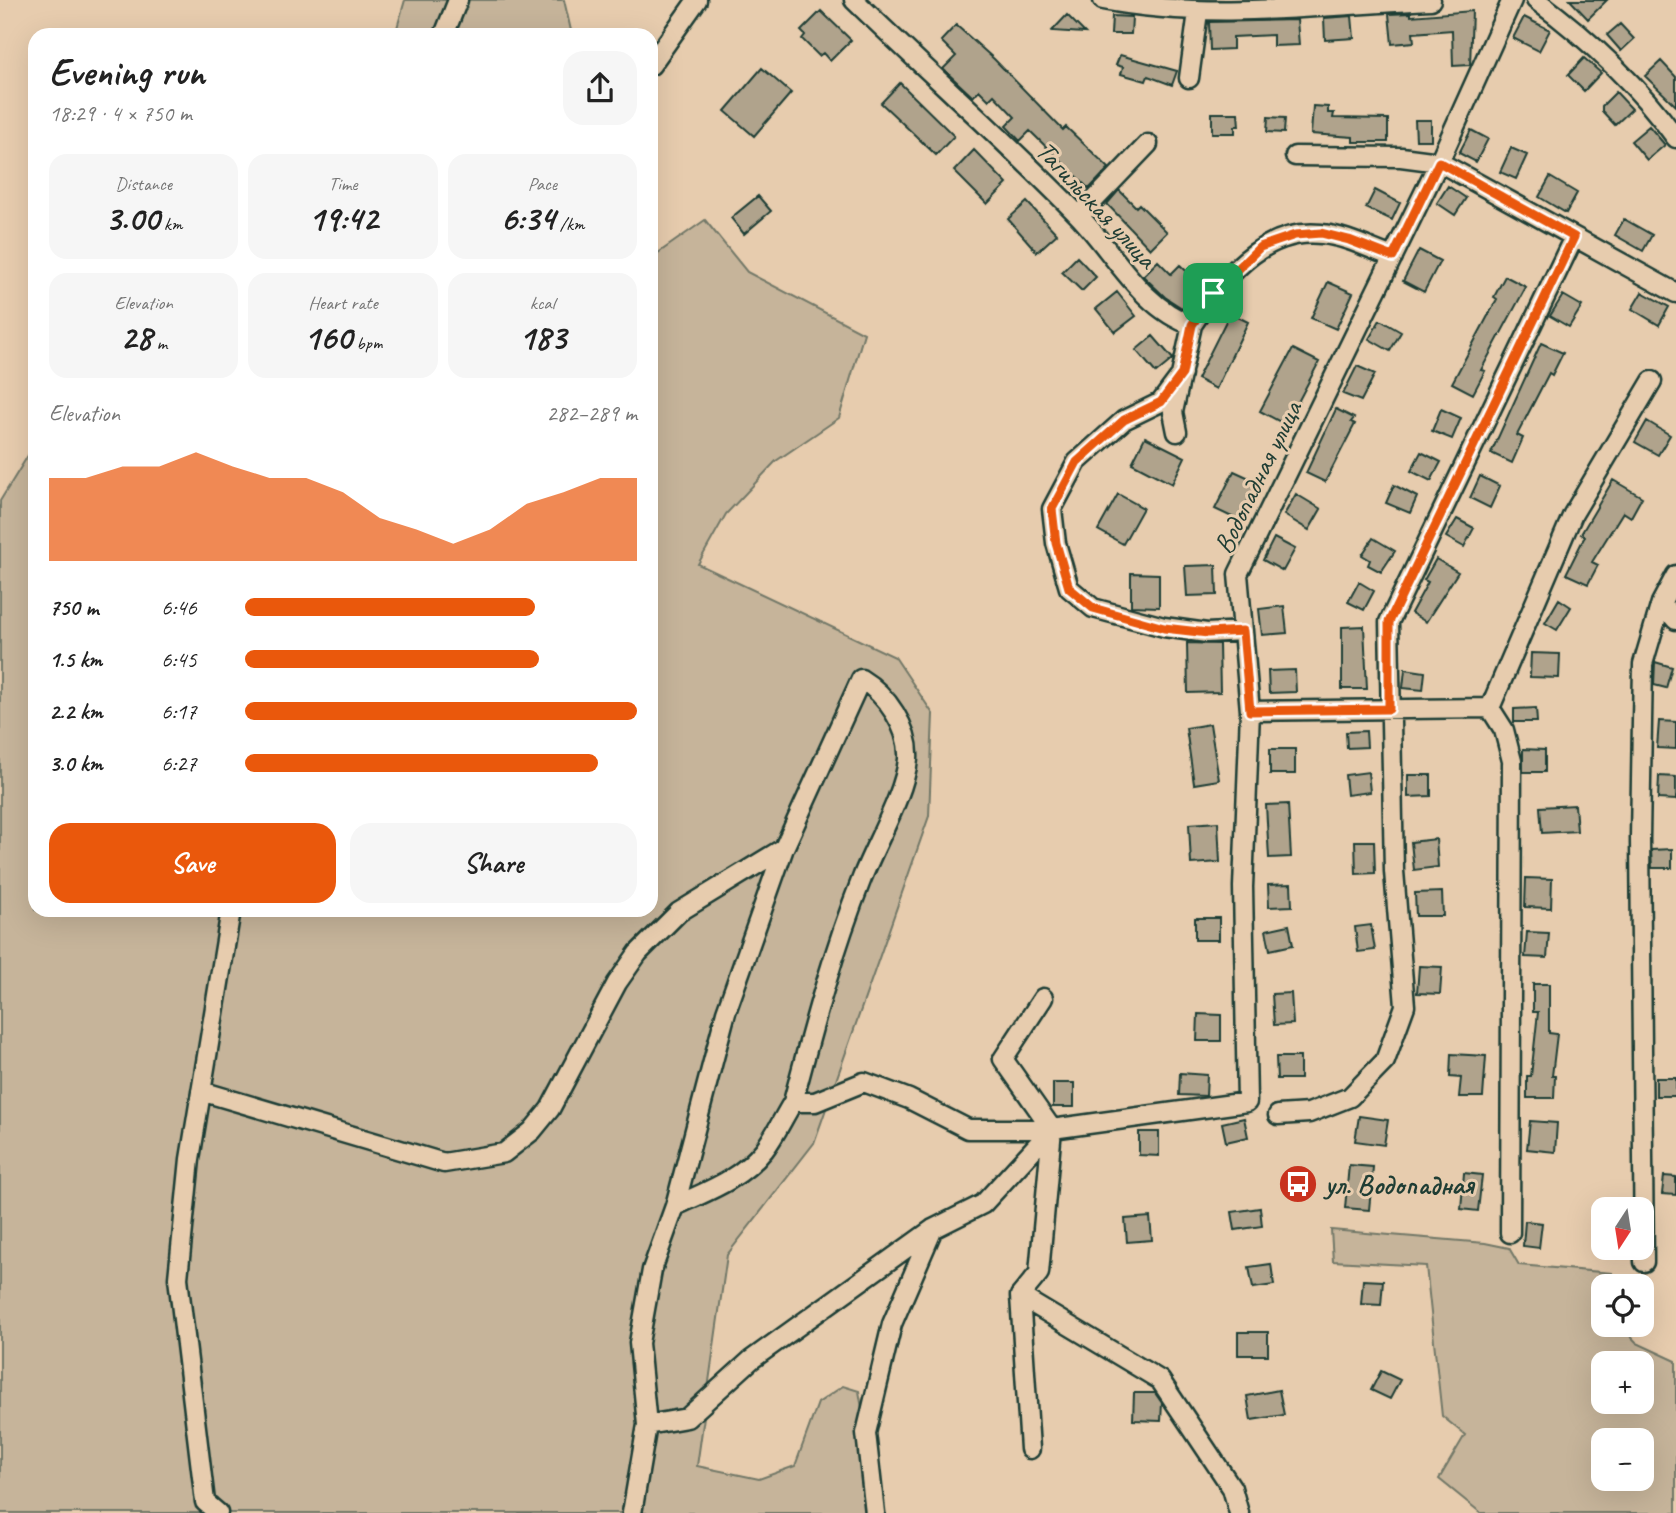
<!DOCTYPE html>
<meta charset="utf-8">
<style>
body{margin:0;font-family:Caveat,sans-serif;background:#f6f6f6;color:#222;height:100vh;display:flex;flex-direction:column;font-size:26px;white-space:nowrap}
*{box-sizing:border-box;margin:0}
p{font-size:23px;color:#767676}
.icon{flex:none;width:38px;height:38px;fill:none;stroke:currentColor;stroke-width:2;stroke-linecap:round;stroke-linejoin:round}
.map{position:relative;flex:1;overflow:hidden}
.details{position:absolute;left:28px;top:28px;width:630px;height:889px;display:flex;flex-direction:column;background:#fff;border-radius:21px;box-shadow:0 7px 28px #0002}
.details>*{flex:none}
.needle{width:46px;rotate:192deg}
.fabs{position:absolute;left:1591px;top:1197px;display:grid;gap:14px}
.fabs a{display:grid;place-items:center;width:63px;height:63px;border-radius:14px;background:#fff;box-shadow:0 7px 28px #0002;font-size:35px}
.pin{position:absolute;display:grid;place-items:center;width:60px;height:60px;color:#fff;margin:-30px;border-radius:14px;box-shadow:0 4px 10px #0006}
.round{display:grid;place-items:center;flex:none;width:74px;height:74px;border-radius:21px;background:#f6f6f6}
.head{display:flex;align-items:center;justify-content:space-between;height:119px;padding:0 21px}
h1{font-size:38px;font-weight:600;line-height:52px}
.metrics{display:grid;grid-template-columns:repeat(3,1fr);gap:10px;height:119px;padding:7px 21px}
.metrics div{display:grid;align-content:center;border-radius:18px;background:#f6f6f6;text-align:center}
.metrics b{font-size:35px;font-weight:600}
.metrics small{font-size:19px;font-weight:400}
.metrics p{font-size:19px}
.chart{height:196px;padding:14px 21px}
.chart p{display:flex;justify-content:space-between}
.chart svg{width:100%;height:126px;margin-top:7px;fill:#ea580c;opacity:.7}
.primary-button{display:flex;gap:14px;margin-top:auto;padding:14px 21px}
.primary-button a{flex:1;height:80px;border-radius:21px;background:#ea580c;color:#fff;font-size:28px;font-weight:600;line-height:80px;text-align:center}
.primary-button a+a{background:#f6f6f6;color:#222}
ul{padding:0 21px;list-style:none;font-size:23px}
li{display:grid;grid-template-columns:112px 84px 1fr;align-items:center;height:52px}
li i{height:18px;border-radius:9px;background:#ea580c}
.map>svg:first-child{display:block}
.green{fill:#c6b49a;stroke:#727867;stroke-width:2;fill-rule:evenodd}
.building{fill:#b0a38c;stroke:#1f3d34;stroke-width:2}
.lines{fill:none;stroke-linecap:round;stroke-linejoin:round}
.minor-casing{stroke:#1f3d34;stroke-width:23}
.minor{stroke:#e7ccae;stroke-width:18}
.route-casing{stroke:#fff;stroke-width:14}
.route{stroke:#ea580c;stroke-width:9}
.labels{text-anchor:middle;stroke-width:6;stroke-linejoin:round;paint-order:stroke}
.street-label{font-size:28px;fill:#1f3d34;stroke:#e7ccae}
.poi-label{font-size:28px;font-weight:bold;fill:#1f3d34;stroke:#e7ccae;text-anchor:start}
</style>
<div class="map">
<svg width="1676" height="1513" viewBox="0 0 1676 1513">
<rect width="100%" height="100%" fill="#e7ccae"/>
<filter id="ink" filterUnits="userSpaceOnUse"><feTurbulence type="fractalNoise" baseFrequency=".0143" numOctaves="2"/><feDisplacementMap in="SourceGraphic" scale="14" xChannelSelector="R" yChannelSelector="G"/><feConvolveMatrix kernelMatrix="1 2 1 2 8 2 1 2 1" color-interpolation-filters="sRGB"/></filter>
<g filter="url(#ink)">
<path class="green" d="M405,0h159l8,35h-177z
M705,220l42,52 117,61 -25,85 -63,43 -50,53 -28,50 197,93 38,57 -4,102 -115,327 -87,112 -30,211 62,13 36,-13 23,-63 25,-17 16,5 21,122h-880v-1012l35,-57v466h616v-652z
M1331,1230l154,13 24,5 10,17 93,8 -1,13h-8v39h17l17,18 39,18v152h-195l-42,-34 26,-44 -23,-19 -16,-150 -93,-5zM1642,1363v39h-39v-39zM1642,1440v39h-39v-39z"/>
<path class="building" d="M1570,0h37l-19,19z
M821,11l30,29 -21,21 -7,-8 -4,3 -17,-17 3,-4 -4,-4z
M1472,11l-2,54 -17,1 -1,-36 -39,3 1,9 -22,2 -3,-30 22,-1v3z
M1067,15l18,18 -33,-2z
M1112,16l20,1 -1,17h-20z
M1352,16l2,22 -29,2 -1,-22z
M1524,17l26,13 -11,21 -26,-13z
M1297,20l2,25 -26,1v-11l-40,2v12l-23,1 -1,-28z
M1620,24l14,15 -13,12 -14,-16z
M956,25l38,34 69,71 3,-3 43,41 -20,21 -59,-58 -10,10 -14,-15 9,-9 -21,-22 -5,5 -10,-10 -6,7 -30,-28 13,-13 -15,-15z
M1120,55l57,16 -5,14 -24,-9 -2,5 -25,-7 2,-7 -7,-2z
M1584,58l17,15 -17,18 -16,-16z
M1661,61l15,16v29l-31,-30z
M762,68l29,25 -37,43 -29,-25z
M900,83l54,53 -18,19 -55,-52z
M1616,92l16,17 -17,16 -13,-14v-5z
M1313,106l15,1v6h6l-1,5 55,1v23h-35v-5l-42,-3z
M1212,113h26l1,13h-4v7h-23z
M1268,117l17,1 -1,15 -17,-1z
M1415,120h16v20h-15z
M1649,126l16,19 -18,15 -16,-19z
M1471,130l17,9 -12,23 -17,-9z
M1511,148l16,7 -11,24 -16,-7z
M974,150l33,34 -20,20 -33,-33z
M1550,177l27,16 -11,20 -27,-16z
M1448,186l18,12 -11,17 -18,-12z
M1119,190l17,17 3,-3 28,28 -17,17 -43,-45z
M1375,190l25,13 -8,17 -26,-12z
M758,196l13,15 -27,23 -13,-16z
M1027,202l30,32 -20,18 -29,-33z
M1624,219l28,16 -9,16 -28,-16z
M1419,250l21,11 -16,31 -21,-11z
M1077,257l19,20 -14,14 -20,-19z
M1158,261l13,13 9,-9 23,22 -21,21 -17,-11 -22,-21z
M1505,276l21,11 -45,83 4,1 -12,23 -21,-11 45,-84 -3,-2z
M1328,282l25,11 -17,36 -25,-11z
M1117,292l19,24 -21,16 -19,-23z
M1642,292l27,15 -10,18 -27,-16z
M1563,295l19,11 -13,21 -19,-11z
M1230,313l18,9 -32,67 -19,-10z
M1380,320l21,12 -11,19 -21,-12z
M1153,336l20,23 -17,14 -20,-23z
M1541,343l22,10 -11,22 -3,-2 -32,62 6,3 -11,25 -21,-10z
M1293,349l26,13 -33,63 -26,-14z
M1357,366l18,8 -14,27 -18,-7z
M1336,409l18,9 -3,4 4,2 -30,58 -19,-9z
M1441,409l20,9 -9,21 -20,-8z
M1647,421l23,14 -12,20 -23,-13z
M1145,437l40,20 -13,27 -40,-21z
M1421,452l20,10 -10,19 -20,-10z
M1234,471l24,11 -20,38 -23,-11z
M1480,476l20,10 -10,22 -20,-10z
M1613,480l29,17 -11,20 -8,-5 -31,50 6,3 -10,19 -22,-10 19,-38 -4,-2z
M1394,485l23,12 -7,16 -24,-10z
M1118,494l25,14 -20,36 -25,-14z
M1296,494l25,15 -12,21 -25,-15z
M1457,519l17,9 -10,19 -18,-10z
M1274,538l21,11 -12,22 -20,-11z
M1373,538l22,13 -14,21 -13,-7 2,-5 -8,-5z
M1436,559l22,13 -32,50 -15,-9 17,-31 -4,-2z
M1216,565l1,30 -30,1 -2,-30z
M1131,573l28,1v33l-28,-1z
M1359,582l15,9 -10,19 -16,-8z
M1559,599l12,8 -14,23 -12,-7z
M1284,606l3,27 -25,2 -3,-26z
M1364,626l3,63h-25v-62z
M1187,643l32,1 1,48 -32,1z
M1531,653l29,1 -1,24 -29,-1z
M1655,662l17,5 -6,21 -12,-3z
M1405,669l20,3 -2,18 -20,-2z
M1295,670l1,22 -27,1 -1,-22z
M1536,708l1,14h-23v-13z
M1659,721l17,1v27l-19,-1z
M1210,724l9,56 -25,4 -8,-56z
M1366,731l1,16 -20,1 -1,-16z
M1270,749h25v25h-25z
M1523,749l22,1v22h-22z
M1368,772l2,20 -23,3 -2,-20z
M1408,775h23v21l-23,1z
M1659,776l17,1v23l-18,-1z
M1288,804l3,53 -22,1 -3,-53z
M1575,805l2,26 -35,2 -2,-26z
M1218,822l2,40 -29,2 -2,-40z
M1436,839l2,28 -24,3 -3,-28z
M1355,841h19l1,32 -19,1z
M1672,849v19h-20l-1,-18z
M1526,878l26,1 -1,29 -26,-1z
M1291,884l1,22 -23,1 -1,-22z
M1442,892l1,24h-27l-1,-23z
M1195,918h24v22h-24z
M1289,925l4,20 -23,5 -4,-20z
M1371,925l4,25 -17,2 -3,-25z
M1527,932l22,1 -2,25 -22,-1z
M1419,966l23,1 -2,27 -23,-1z
M1533,984h16v49l8,1 -5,42h3l-1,22h-27v-22h4l7,-64h-5z
M1291,993l2,31 -19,1 -2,-31z
M1198,1014l23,1v26h-24z
M1451,1054l35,2 -3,41h-24l2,-19 -11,-1z
M1276,1057h24v22h-23z
M1180,1073l27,2 -1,21 -27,-1z
M1656,1078h20v18h-20z
M1053,1083h21v24h-21z
M1359,1116l29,4 -4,25 -29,-4z
M1244,1118l4,19 -22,5 -4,-19z
M1530,1121l27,2 -2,29 -28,-3z
M1139,1132h20v24l-20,-1z
M1349,1165l24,2 -4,43 -24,-2z
M1464,1173l18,2 -4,36 -17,-2z
M1664,1176l12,1v18l-14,-1z
M1260,1208l2,18 -27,4 -3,-18z
M1150,1217l2,23 -25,2 -2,-23z
M1525,1221l17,2 -3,25 -16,-2z
M1271,1264l3,21 -21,3 -4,-21z
M1363,1280l20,1 -2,24 -20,-1z
M1238,1332h30v23h-30z
M1381,1371l19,9 -10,19 -19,-9z
M1279,1390l5,25 -33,5 -4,-24z
M1134,1393h21l7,10 -1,18 -28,-1z"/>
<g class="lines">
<g class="minor-casing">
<path id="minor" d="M854,0c74,72 152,141 224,215 35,36 64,94 114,110 29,-44 70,-98 130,-91 24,2 48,15 71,23
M1103,0c107,21 220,5 328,0
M1536,0c54,40 101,84 140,138
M444,35l14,-35
M651,65l46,-65
M1189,78l9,-66
M1295,156l106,1 38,5 237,131
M1079,216l69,-72
M1182,374l-21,28 -37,18 -47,42 -25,47 4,34 13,45 24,20 71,19 43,6 36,-2
M1177,432l-4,-20 19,-87
M1661,603l15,17
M1490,708l83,-194 79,-133
M1250,711l240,-3 14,22 8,31 -2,472
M201,1091l243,72 60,-10 28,-22 18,-22 67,-126 21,-30 41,-41 105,-64
M1278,1115l31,-2 41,-16 35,-36 20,-55 -11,-135 -5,-249 185,-385
M675,1206c33,-15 66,-27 89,-56 11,-14 19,-32 29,-48
M1644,1262l-4,-424 3,-174 18,-61 15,-28
M1020,1296l140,84 72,108 7,25
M647,1425l40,-7 64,-58 182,-131 50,-25 69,-75 195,-27 -4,-215 7,-176 -12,-137 201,-412 73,-162
M1030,1449l-10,-153 19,-23 13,-144
M218,1513l-13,-11 -27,-224 12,-119 41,-249
M632,1513l15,-88 -8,-82 13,-73 23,-64 51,-194 58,-164 77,-169c25,15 49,49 47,80 -3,35 -33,85 -46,119 -29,73 -49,148 -69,224h22l49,-20 45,17 59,30h84l-49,-70 40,-61
M875,1513l-9,-80 26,-109 41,-95"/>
</g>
<use href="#minor" class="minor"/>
</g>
</g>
<g class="lines" filter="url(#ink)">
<g class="route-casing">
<path id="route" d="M1439,162l135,75 -185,385v87l-139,2 -7,-80 -35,2 -44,-5 -71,-20 -24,-20 -13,-45 -4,-34 25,-47 47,-42 37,-18 21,-28 10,-49 21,-32 47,-46 35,-12 26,-2 28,7 44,17z"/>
</g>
<use href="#route" class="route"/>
</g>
<defs>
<g id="bus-disc" transform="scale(2.0125)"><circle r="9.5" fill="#c8321e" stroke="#e7ccae"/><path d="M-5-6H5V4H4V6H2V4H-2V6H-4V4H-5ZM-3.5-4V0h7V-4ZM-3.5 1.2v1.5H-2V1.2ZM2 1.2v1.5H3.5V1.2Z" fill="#fff"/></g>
</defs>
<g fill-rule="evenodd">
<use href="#bus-disc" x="1298" y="1184"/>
</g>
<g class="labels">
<g class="street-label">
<text transform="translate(1097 204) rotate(47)" y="10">Тагильская улица</text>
<text transform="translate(1257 477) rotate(-64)" y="10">Водопадная улица</text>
</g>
<g class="poi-label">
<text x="1325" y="1194">ул. Водопадная</text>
</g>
</g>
</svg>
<div class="fabs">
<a><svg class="needle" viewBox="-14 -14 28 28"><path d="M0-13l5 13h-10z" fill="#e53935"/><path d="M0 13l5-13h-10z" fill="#767676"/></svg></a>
<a><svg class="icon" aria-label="locate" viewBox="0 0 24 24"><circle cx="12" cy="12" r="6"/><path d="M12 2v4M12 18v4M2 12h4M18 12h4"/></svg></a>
<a>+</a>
<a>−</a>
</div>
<div class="pin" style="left:1213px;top:293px;background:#1e9e55"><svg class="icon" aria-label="arrive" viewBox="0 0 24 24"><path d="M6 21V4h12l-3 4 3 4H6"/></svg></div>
<section class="details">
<div class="head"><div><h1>Evening run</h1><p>18:29 · 4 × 750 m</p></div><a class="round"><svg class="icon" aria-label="share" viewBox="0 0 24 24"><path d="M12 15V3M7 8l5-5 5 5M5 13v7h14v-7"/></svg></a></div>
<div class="metrics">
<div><p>Distance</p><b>3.00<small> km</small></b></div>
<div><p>Time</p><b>19:42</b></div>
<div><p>Pace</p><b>6:34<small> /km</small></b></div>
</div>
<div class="metrics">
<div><p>Elevation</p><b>28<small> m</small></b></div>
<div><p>Heart rate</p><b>160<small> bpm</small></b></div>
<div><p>kcal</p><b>183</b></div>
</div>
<div class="chart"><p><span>Elevation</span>282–289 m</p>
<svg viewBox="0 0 160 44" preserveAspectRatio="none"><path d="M0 44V15L10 15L20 11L30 11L40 6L50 11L60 15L70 15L80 20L90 29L100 33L110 38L120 33L130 24L140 20L150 15L160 15V44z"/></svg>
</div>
<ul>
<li><b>750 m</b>6:46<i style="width:74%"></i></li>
<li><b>1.5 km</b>6:45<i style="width:75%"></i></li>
<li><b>2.2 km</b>6:17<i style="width:100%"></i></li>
<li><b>3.0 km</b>6:27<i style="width:90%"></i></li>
</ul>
<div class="primary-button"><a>Save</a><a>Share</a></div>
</section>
</div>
